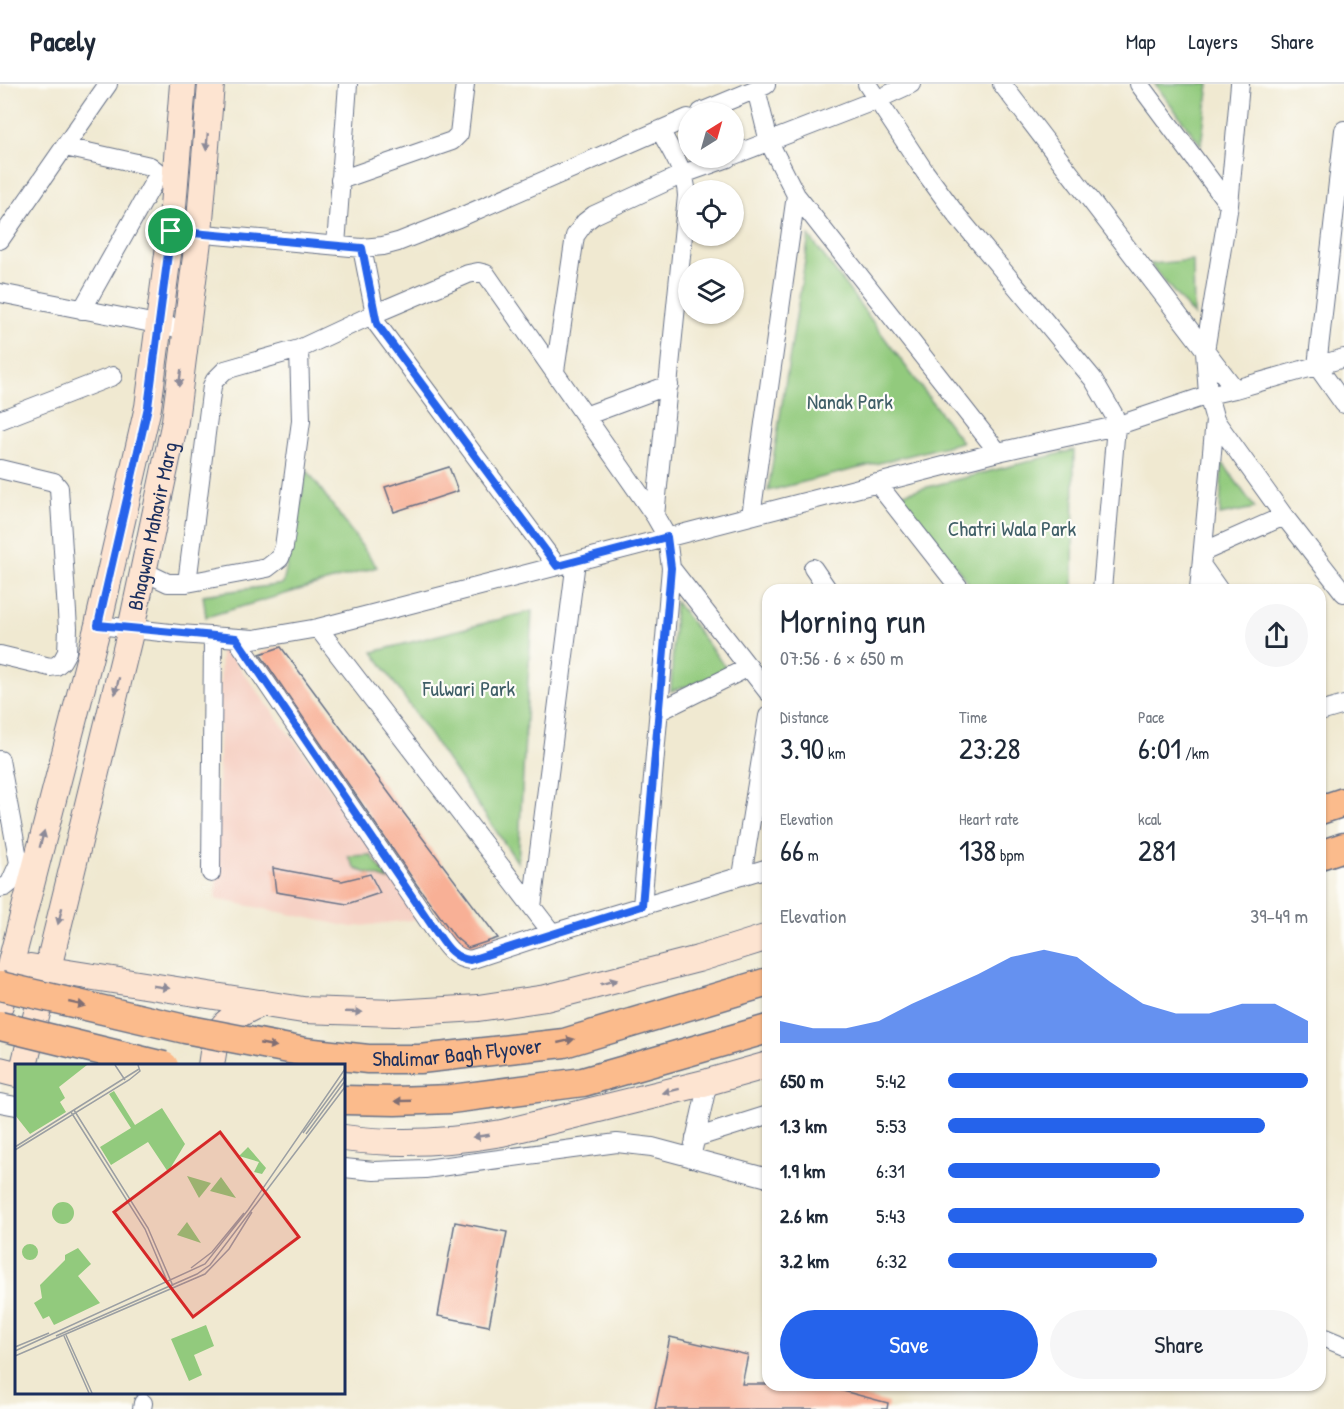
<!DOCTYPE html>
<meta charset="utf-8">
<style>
body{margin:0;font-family:"Patrick Hand",sans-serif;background:#f6f6f7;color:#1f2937;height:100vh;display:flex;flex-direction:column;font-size:22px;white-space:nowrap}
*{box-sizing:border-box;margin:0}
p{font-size:20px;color:#747a83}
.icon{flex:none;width:33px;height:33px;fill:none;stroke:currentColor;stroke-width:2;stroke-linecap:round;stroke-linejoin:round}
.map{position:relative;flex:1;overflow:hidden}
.sheet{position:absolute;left:762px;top:500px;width:564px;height:807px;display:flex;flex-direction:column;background:#fff;border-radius:18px;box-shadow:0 2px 4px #0004}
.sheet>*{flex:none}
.needle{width:39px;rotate:37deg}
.buttons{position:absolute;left:678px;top:18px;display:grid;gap:12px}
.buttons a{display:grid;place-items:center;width:66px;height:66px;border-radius:50%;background:#fff;box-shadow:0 2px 4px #0004;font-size:30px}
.pin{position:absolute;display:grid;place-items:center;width:51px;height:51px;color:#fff;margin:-26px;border:3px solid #fff;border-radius:50%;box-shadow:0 2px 6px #0007}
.round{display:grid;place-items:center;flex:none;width:63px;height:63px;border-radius:32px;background:#f6f6f7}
.headline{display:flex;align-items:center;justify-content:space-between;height:102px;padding:0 18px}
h1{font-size:33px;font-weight:600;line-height:45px}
.stats{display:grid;grid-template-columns:repeat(3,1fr);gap:9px;height:102px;padding:6px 18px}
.stats div{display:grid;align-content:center}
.stats b{font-size:30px;font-weight:600}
.stats small{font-size:16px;font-weight:400}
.stats p{font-size:16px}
.chart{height:168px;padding:12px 18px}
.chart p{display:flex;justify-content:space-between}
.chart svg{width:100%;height:108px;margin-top:6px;fill:#2563eb;opacity:.7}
.primary-button{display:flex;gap:12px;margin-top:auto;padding:12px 18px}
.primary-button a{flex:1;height:69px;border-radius:36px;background:#2563eb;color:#fff;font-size:24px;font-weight:600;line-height:69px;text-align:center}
.primary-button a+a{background:#f6f6f7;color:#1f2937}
ul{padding:0 18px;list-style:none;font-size:20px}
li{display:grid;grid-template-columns:96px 72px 1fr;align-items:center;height:45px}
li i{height:15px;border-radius:8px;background:#2563eb}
header{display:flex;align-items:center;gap:36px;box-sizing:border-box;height:84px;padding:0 30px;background:#fff;border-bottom:2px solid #e0e1e3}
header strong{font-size:28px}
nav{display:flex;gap:33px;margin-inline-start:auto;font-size:21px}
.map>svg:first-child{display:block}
.built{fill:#f6d1c5}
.green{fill:#92ca7d;stroke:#567c6e;stroke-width:1.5}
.building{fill:#f8b096}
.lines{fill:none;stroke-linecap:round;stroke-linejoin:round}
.street-casing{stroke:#667086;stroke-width:20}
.secondary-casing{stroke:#667086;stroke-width:28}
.primary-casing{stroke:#667086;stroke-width:31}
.street{stroke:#fff;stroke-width:18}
.secondary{stroke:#fde4d1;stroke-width:26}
.primary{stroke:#fbbb8c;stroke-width:28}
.primary-bridge-casing{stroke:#667086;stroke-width:31;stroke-linecap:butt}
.primary-bridge{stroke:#fbbb8c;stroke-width:28}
.oneway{fill:#8c8a98}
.oneway2{fill:#806e73}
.route-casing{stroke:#fff;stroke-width:12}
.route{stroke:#2563eb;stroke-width:8}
.labels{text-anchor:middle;stroke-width:4.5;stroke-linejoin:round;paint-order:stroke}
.park-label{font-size:21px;fill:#3f5e67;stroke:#fdfcf7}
.street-label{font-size:21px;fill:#1b2f5e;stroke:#fdfcf7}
.inset-road{fill:none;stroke:#9b9fa3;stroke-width:1.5}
.view{fill:#d62828;fill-opacity:0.15;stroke:#d62828;stroke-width:3}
.inset-edge{fill:none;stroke:#1b2f5e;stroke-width:3}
</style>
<header>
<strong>Pacely</strong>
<nav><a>Map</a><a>Layers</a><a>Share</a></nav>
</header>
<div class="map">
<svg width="1344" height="1325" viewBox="0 0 1344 1325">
<rect width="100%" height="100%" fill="#fdfcf7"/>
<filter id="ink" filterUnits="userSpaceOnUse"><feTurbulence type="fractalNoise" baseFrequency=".0167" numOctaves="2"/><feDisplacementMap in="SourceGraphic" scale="12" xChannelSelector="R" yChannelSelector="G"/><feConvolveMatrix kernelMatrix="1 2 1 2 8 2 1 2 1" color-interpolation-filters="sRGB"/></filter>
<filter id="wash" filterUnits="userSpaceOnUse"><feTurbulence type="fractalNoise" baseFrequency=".008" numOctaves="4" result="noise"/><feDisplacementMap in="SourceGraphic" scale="24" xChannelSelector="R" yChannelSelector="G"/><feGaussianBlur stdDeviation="1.35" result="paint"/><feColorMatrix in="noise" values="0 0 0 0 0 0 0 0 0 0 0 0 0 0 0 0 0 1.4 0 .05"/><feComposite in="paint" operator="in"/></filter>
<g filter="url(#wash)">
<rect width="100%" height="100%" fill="#f0e9d1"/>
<path class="built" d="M221,559l206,275 -75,9 -136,-28z"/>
<path class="green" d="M1155,0h54l-8,61z
M809,152l153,206 -194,49z
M1193,176l1,56 -44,-52z
M1074,366l-1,139h-100l-73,-95z
M1222,378l33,46 -35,7z
M307,386l70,97 -171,50 -3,-22 80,-11z
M675,517l55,72 -59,18z
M532,527l-14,252 -145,-211z
M371,771l18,25 -33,-11 -8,-13z"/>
<g id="blocks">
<path class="building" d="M449,383l9,24 -64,21 -9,-25z
M281,563l122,165 95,126 -30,10 -13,-11 -38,-52 -157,-231z
M273,784l69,13 28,-7 10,19 -33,11 -71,-12z
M455,1138l52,10 -18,94 -51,-10z
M670,1253l78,18 -6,29h75l71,19 -1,6h-232z"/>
</g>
</g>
<g filter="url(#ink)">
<use href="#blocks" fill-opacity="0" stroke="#667086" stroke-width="1.5"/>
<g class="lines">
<g class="street-casing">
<path id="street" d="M867,0l58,88 30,41 138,166 21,36 2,11 -14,164
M1002,0l233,305
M1139,0l90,121
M1240,0l-11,121 -24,146 3,44 7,25 69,96 60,77
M756,5l13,53 27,53 202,257
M701,28l65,-27
M1344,46l-27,236 27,38
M65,63l85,19 9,7 -77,137
M734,71l142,-55 35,-16
M340,96l112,-39 7,-7 6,-50
M171,147l191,17 21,-2 15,-4 58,-23 232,-101
M0,156l108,-156
M336,161l12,-161
M362,164l15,76 180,242
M0,209l187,37
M555,287l20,-135 10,-14 9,-7 89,-41 45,-16
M585,332l84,-31
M0,336l113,-44
M0,385l54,13 5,6 9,140 -1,24 -5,9 -6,5 -6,1 -50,-12
M877,399l84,107
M655,432l32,-320c-1,-24 -16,-45 -27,-66
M751,432l45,-321
M1203,468l81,-36
M1202,482l17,24
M671,484l97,124
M813,484l15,22
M143,487l25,12h19l80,-15 13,-10 4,-11 17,-126 -2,-72
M187,499l25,-197 3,-6 10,-10 74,-21 75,-35 94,-40 10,-2 8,2 169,242 12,21 4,31 -29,338
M1199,506l16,-170
M98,541l81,9 75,5 64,-11 680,-176 118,-26 92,-31 27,-6 109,-31
M318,544l234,305
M236,554l199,293c10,13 17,27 35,29l82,-27 216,-65
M658,628l91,-45
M1320,628l24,-7
M0,676l19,103 -9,20 -5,4 -5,1
M211,789l2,-237
M742,792l26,-160
M532,823l44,-346
M0,1019l16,3
M695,1054l73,-23
M691,1074l17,-76
M344,1084l30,3 51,-2 192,-26 35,4 116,31
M1320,1252l24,10
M142,1325l1,-6"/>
</g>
<g class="secondary-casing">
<g id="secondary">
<path d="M30,883l273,43 92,3 83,-5 68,-10 152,-39 70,-22"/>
<path d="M0,921l98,-380 50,-218 23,-176 12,-147"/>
<path id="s1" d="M24,982l107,-437 44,-208 24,-188 12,-149"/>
<path d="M211,982c2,-12 3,-28 10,-37 8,-12 27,-19 40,-26"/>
<path d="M0,986l16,4"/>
<path d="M344,1054c51,7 107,4 158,-5l206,-51 60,-17"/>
</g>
</g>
<g class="primary-casing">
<path id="primary" d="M1320,726l24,-8
M1320,771l24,-8
M344,1016l51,1 56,-2 132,-17 185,-53"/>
</g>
<use href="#street" class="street"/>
<use href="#secondary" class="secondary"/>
<use href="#primary" class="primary"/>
<g class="primary-bridge-casing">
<g id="primary-bridge">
<path id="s2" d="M0,902l185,43 120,23 63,7h52l144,-16 204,-61"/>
<path d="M0,942l164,40"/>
</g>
</g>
<use href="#primary-bridge" class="primary-bridge"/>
</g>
<defs><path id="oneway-solid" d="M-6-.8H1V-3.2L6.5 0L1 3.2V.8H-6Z" transform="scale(1.5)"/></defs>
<g class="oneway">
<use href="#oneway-solid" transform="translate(207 58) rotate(95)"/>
<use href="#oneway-solid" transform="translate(180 294) rotate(98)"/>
<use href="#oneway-solid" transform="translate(117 602) rotate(104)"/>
<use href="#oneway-solid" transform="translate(42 755) rotate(-75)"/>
<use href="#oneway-solid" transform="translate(60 832) rotate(104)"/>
<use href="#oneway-solid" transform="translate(609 898) rotate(-15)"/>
<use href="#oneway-solid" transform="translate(161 903) rotate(9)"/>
<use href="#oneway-solid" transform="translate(354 928) rotate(2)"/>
<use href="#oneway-solid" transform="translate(671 1007) rotate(166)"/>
<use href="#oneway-solid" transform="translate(481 1052) rotate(172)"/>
</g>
<g class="oneway2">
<use href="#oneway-solid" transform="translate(77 920) rotate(13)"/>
<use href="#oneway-solid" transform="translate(566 957) rotate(-13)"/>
<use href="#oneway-solid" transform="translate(268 961) rotate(11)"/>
<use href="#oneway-solid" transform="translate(403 1017) rotate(178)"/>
</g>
</g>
<g class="lines" filter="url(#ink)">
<g class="route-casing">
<path id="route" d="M171,147l191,17 15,76 180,242 110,-29 4,31 -29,338 -172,54c-18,-2 -25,-16 -35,-30l-199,-292 -138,-13 50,-218z"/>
</g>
<use href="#route" class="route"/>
</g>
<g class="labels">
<g class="park-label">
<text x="850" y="325">Nanak Park</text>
<text x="1012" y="452">Chatri Wala Park</text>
<text x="469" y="612">Fulwari Park</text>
</g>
<g class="street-label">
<text dy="7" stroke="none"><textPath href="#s1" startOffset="555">Bhagwan Mahavir Marg</textPath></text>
<text dy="7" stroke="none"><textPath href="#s2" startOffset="465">Shalimar Bagh Flyover</textPath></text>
</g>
</g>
<g transform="translate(15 980)">
<rect width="330" height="330" fill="#f0e9d1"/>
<path d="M0,1h72l-28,22 6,11 -5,4 6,10 -36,22 -15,-19zM99,27l21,34 27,-17 23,36 -17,28 -20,-30 -37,23 -11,-18 31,-19 -22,-34zM233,83l18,21 -4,6 -8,-2 5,-10 -20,-6zM172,112l24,7 -12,15zM206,113l15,21 -26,-7zM37 149a11 11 0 1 1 22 0a11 11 0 1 1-22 0ZM172,158l14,21 -24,-8zM7 188a8 8 0 1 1 16 0a8 8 0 1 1-16 0ZM63,184l13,16 -13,12 22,27 -46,22 -5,-9 -6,3 -9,-16 8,-5 -2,-13 25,-25v-5zM191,261l8,21 -20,9 8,20 -13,6 -18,-42z" fill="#92ca7d"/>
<path class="inset-road" d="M100,1l10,15M59,46l74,118 25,58M56,48l74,117 25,59M288,69l42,-57M291,70l39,-53M0,83l124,-78M0,86l114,-70 11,-9 -2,-6M176,204l21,-16 32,-39M51,271l26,58M41,272l141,-62 13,-9 135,-178M49,272l25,57M0,283l34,-14M0,287l190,-87 43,-54 97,-141M0,292l190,-82 24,-25 23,-37"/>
<path class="view" d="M205,68l79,105 -106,80 -79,-105z"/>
<rect width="330" height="330" class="inset-edge"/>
</g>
</svg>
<div class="buttons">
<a><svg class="needle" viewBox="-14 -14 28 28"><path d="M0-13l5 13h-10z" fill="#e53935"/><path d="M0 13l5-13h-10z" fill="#747a83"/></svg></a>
<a><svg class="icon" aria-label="locate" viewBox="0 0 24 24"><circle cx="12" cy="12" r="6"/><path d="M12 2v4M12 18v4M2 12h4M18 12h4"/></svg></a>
<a><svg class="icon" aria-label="layers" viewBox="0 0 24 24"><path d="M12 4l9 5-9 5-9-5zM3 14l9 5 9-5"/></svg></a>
</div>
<div class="pin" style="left:171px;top:147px;background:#1e9e55"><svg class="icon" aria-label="arrive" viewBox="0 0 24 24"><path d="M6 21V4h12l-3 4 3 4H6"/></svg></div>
<section class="sheet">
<div class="headline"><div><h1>Morning run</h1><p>07:56 · 6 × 650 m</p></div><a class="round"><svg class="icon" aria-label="share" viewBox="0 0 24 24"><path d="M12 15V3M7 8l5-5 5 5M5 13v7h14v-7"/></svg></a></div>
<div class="stats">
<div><p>Distance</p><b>3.90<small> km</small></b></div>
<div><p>Time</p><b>23:28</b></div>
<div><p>Pace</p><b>6:01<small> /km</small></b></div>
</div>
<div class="stats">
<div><p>Elevation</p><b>66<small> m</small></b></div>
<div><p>Heart rate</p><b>138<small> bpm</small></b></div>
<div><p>kcal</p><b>281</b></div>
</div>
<div class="chart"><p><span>Elevation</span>39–49 m</p>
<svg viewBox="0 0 160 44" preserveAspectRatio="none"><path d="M0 44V35L10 38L20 38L30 35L40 28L50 22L60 16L70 9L80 6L90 9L100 19L110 28L120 32L130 32L140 28L150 28L160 35V44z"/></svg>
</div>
<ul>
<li><b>650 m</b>5:42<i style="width:100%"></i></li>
<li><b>1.3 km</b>5:53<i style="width:88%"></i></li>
<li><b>1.9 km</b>6:31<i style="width:59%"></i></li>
<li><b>2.6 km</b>5:43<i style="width:99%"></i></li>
<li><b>3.2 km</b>6:32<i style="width:58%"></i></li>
</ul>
<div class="primary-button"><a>Save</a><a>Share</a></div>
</section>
</div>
